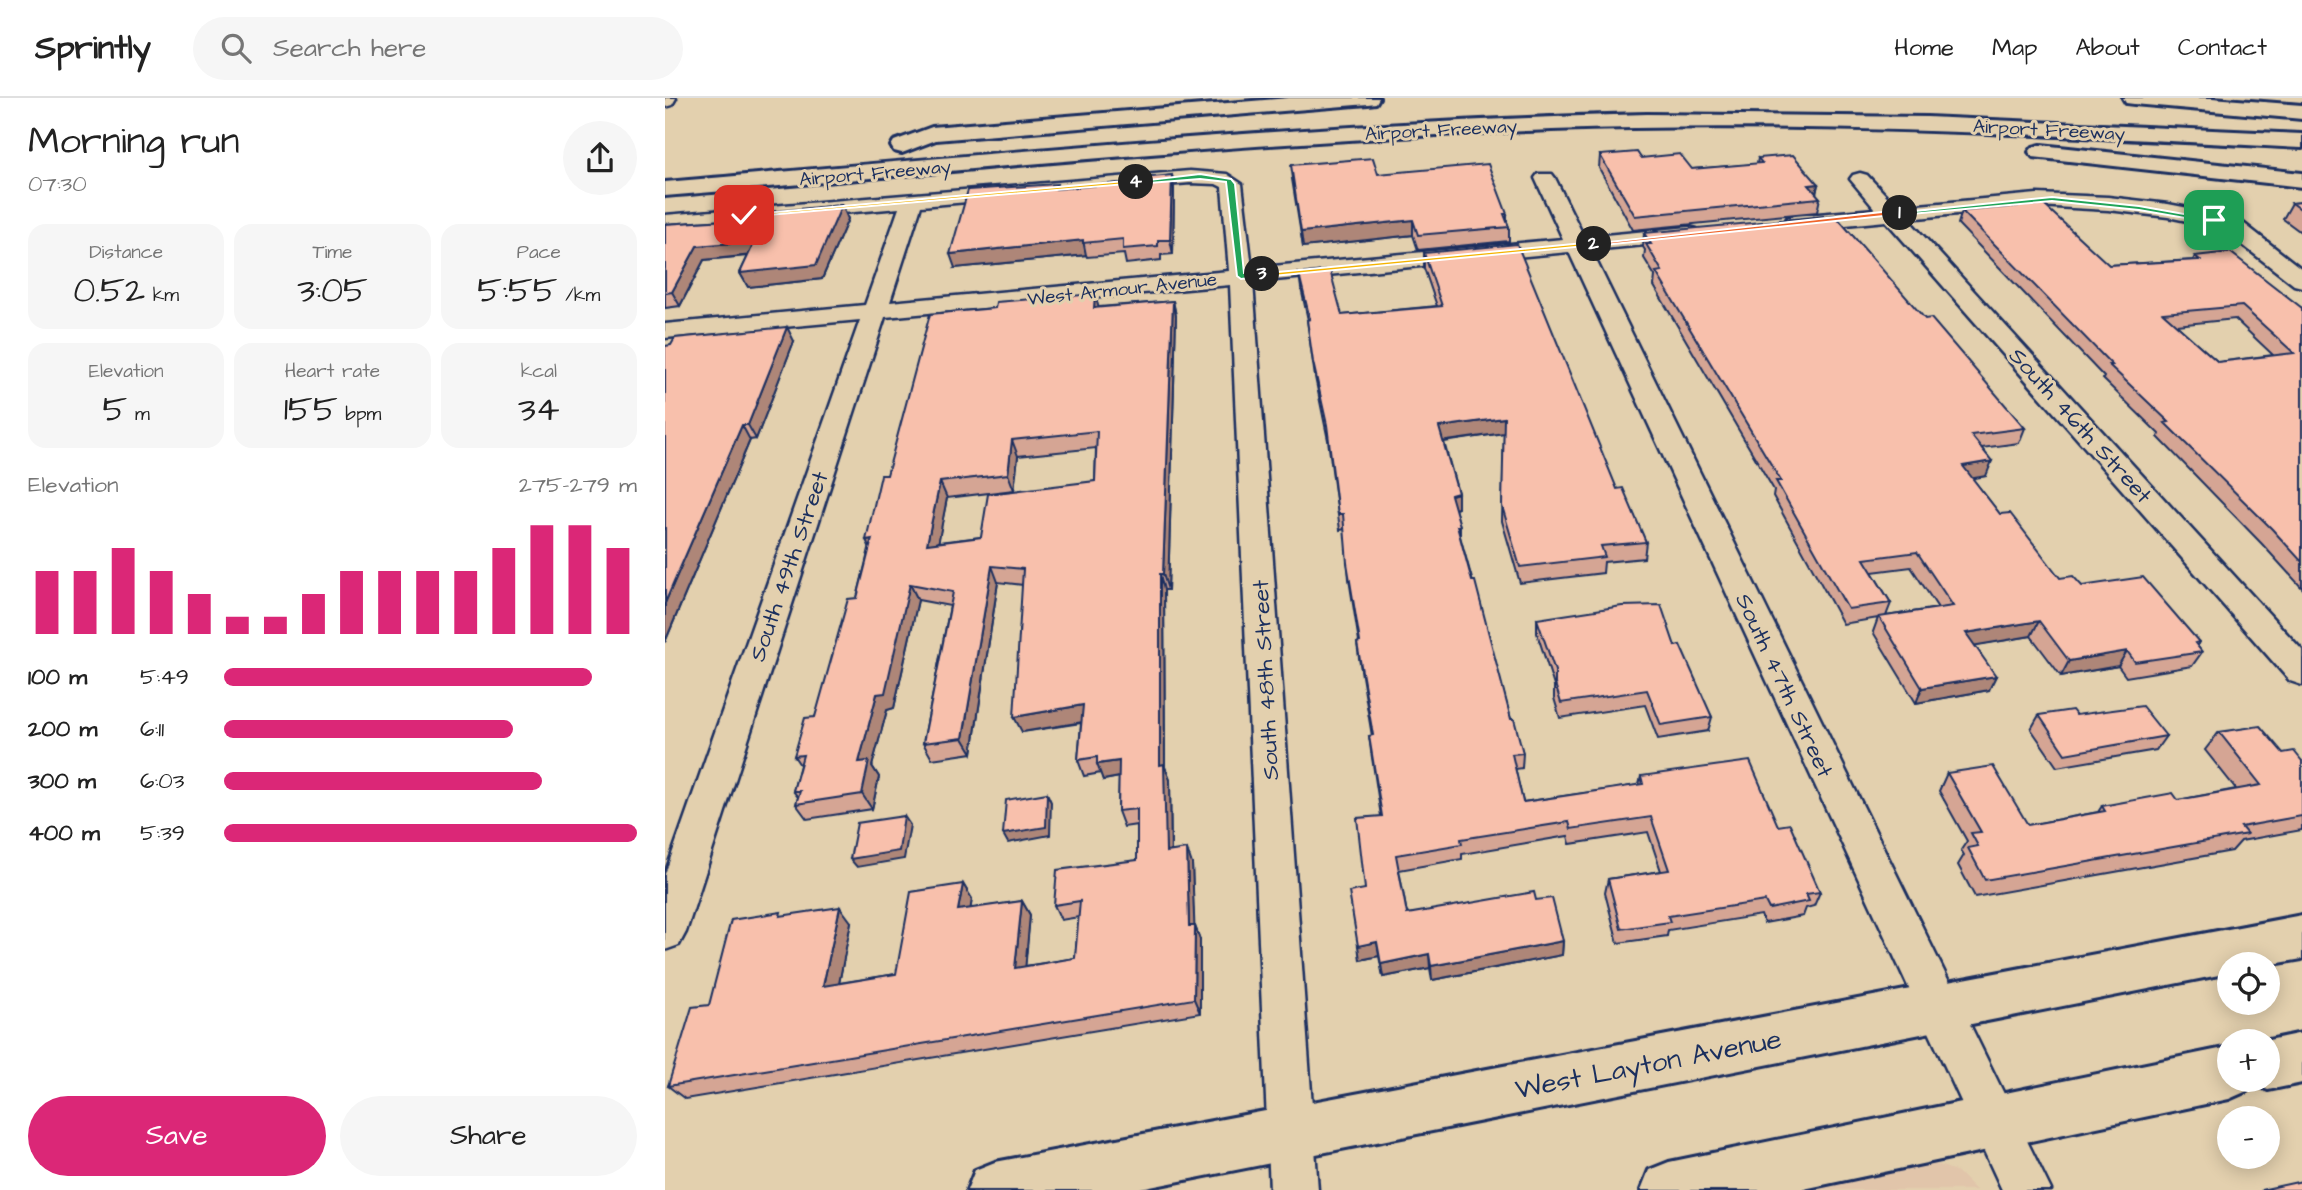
<!DOCTYPE html>
<meta charset="utf-8">
<style>
body{margin:0;font-family:"Architects Daughter",sans-serif;background:#f6f6f6;color:#222;height:100vh;display:flex;flex-direction:column;font-size:26px;white-space:nowrap}
*{box-sizing:border-box;margin:0}
p{font-size:23px;color:#767676}
.icon{flex:none;width:38px;height:38px;fill:none;stroke:currentColor;stroke-width:2;stroke-linecap:round;stroke-linejoin:round}
.map{position:relative;flex:1;overflow:hidden}
.drawer{display:flex;flex-direction:column;background:#fff;width:665px}
.drawer>*{flex:none}
.controls{position:absolute;left:1552px;top:854px;display:grid;gap:14px}
.controls a{display:grid;place-items:center;width:63px;height:63px;border-radius:50%;background:#fff;box-shadow:0 4px 18px #0003;font-size:35px}
.pin{position:absolute;display:grid;place-items:center;width:60px;height:60px;color:#fff;margin:-30px;border-radius:14px;box-shadow:0 4px 10px #0006}
.km{position:absolute;width:35px;height:35px;margin:-18px;border-radius:50%;background:#222;color:#fff;font-size:19px;line-height:35px;text-align:center}
.round{display:grid;place-items:center;flex:none;width:74px;height:74px;border-radius:37px;background:#f6f6f6}
.overview{display:flex;align-items:center;justify-content:space-between;height:119px;padding:0 28px}
h1{font-size:38px;font-weight:600;line-height:52px}
.figures{display:grid;grid-template-columns:repeat(3,1fr);gap:10px;height:119px;padding:7px 28px}
.figures div{display:grid;align-content:center;border-radius:18px;background:#f6f6f6;text-align:center}
.figures b{font-size:35px;font-weight:600}
.figures small{font-size:19px;font-weight:400}
.figures p{font-size:19px}
.chart{height:196px;padding:14px 28px}
.chart p{display:flex;justify-content:space-between}
.chart svg{width:100%;height:126px;margin-top:7px;stroke:#db2777;stroke-width:6}
.primary-button{display:flex;gap:14px;margin-top:auto;padding:14px 28px}
.primary-button a{flex:1;height:80px;border-radius:42px;background:#db2777;color:#fff;font-size:28px;font-weight:600;line-height:80px;text-align:center}
.primary-button a+a{background:#f6f6f6;color:#222}
ul{padding:0 28px;list-style:none;font-size:23px}
li{display:grid;grid-template-columns:112px 84px 1fr;align-items:center;height:52px}
li i{height:18px;border-radius:9px;background:#db2777}
header{display:flex;align-items:center;gap:42px;box-sizing:border-box;height:98px;padding:0 35px;background:#fff;border-bottom:2px solid #e0e0e0}
header strong{font-size:33px}
nav{display:flex;gap:38px;margin-inline-start:auto;font-size:24px}
.search{width:490px;height:63px;background:#f6f6f6;display:flex;align-items:center;gap:18px;box-sizing:border-box;padding:0 24px;border-radius:38px;color:#767676;font-size:26px}
main{display:flex;flex:1;min-height:0}
.map>svg:first-child{display:block}
.built{fill:#e1c5aa}
.lines{fill:none;stroke-linecap:round;stroke-linejoin:round}
.street-casing{stroke:#1b2f5e;stroke-width:5}
.secondary-casing{stroke:#1b2f5e;stroke-width:6}
.highway-casing{stroke:#1b2f5e;stroke-width:6}
.street{fill:#e3d0ae;fill-rule:evenodd}
.secondary{fill:#e3d0ae;fill-rule:evenodd}
.highway{fill:#e3d0ae;fill-rule:evenodd}
.wall{fill:#d5a594;stroke:#1b2f5e;stroke-width:2;fill-rule:evenodd}
.shaded-wall{fill:#ae8678;stroke:#1b2f5e;stroke-width:2}
.building{fill:#f8c0ac;stroke:#1b2f5e;stroke-width:2;fill-rule:evenodd}
.split-1{fill:#22a559;stroke:#fff;stroke-width:2}
.split-2{fill:#f0652b;stroke:#fff;stroke-width:2}
.split-3{fill:#f5b400;stroke:#fff;stroke-width:2}
.split-4{fill:#22a559;stroke:#fff;stroke-width:2}
.split-5{fill:#f5b400;stroke:#fff;stroke-width:2}
.labels{text-anchor:middle;stroke-width:6;stroke-linejoin:round;paint-order:stroke}
.far-street-label{font-size:19px;fill:#1b2f5e;stroke:#e3d0ae}
.street-label{font-size:23px;fill:#1b2f5e;stroke:#e3d0ae}
.near-street-label{font-size:28px;fill:#1b2f5e;stroke:#e3d0ae}
</style>
<header>
<strong>Sprintly</strong>
<div class="search"><svg class="icon" aria-label="search" viewBox="0 0 24 24"><circle cx="10" cy="10" r="6"/><path d="M15 15l6 6"/></svg>Search here</div>
<nav><a>Home</a><a>Map</a><a>About</a><a>Contact</a></nav>
</header>
<main>
<section class="drawer">
<div class="overview"><div><h1>Morning run</h1><p>07:30</p></div><a class="round"><svg class="icon" aria-label="share" viewBox="0 0 24 24"><path d="M12 15V3M7 8l5-5 5 5M5 13v7h14v-7"/></svg></a></div>
<div class="figures">
<div><p>Distance</p><b>0.52<small> km</small></b></div>
<div><p>Time</p><b>3:05</b></div>
<div><p>Pace</p><b>5:55<small> /km</small></b></div>
</div>
<div class="figures">
<div><p>Elevation</p><b>5<small> m</small></b></div>
<div><p>Heart rate</p><b>155<small> bpm</small></b></div>
<div><p>kcal</p><b>34</b></div>
</div>
<div class="chart"><p><span>Elevation</span>275–279 m</p>
<svg viewBox="0 0 160 44" preserveAspectRatio="none"><path d="M5 44V22M15 44V22M25 44V14M35 44V22M45 44V30M55 44V38M65 44V38M75 44V30M85 44V22M95 44V22M105 44V22M115 44V22M125 44V14M135 44V6M145 44V6M155 44V14"/></svg>
</div>
<ul>
<li><b>100 m</b>5:49<i style="width:89%"></i></li>
<li><b>200 m</b>6:11<i style="width:70%"></i></li>
<li><b>300 m</b>6:03<i style="width:77%"></i></li>
<li><b>400 m</b>5:39<i style="width:100%"></i></li>
</ul>
<div class="primary-button"><a>Save</a><a>Share</a></div>
</section>
<div class="map">
<svg width="1637" height="1092" viewBox="0 0 1637 1092">
<rect width="100%" height="100%" fill="#e3d0ae"/>
<filter id="ink" filterUnits="userSpaceOnUse"><feTurbulence type="fractalNoise" baseFrequency=".0143" numOctaves="2"/><feDisplacementMap in="SourceGraphic" scale="14" xChannelSelector="R" yChannelSelector="G"/><feConvolveMatrix kernelMatrix="1 2 1 2 8 2 1 2 1" color-interpolation-filters="sRGB"/></filter>
<g filter="url(#ink)">
<path class="built" d="M1266,1064l27,10 18,18h-172z"/>
<g class="lines">
<g class="street-casing">
<path id="street" d="M0,0h11l-4,7 -7,2z
M525,73l37,3 15,10 10,84 311,-29 -28,-61 3,-4h14l3,4 29,59 105,-10 8,2 3,5 -3,5 -8,2 -98,9 460,940h-49l-433,-938 -316,30 65,908h-48l-40,-905 -345,32 -199,615 -7,13 -14,5v-76l195,-554 -195,18v-14l200,-19 34,-97 -234,21v-14zM525,85l26,1 6,3 7,84 -339,31 31,-96z
M1195,75l7,2 30,32 140,-13 71,3 60,7 51,10 23,8 60,47v18l-8,-2 -68,-53 -15,-6 -43,-9 -60,-7 -71,-4 -129,13 394,431v35l-12,-4 -404,-460 -91,9 -8,-2 -3,-5 3,-5 8,-2 80,-7 -25,-30 3,-4z"/>
</g>
<g class="secondary-casing">
<path id="secondary" d="M1637,817v44l-34,6 -39,-1v9l-1094,217h-168l8,-20 20,-8z
M1637,935v50l-34,7 -17,-7 -4,8 -18,8 -430,91h-158l8,-20 20,-8 560,-115v33h39v-39h-4z"/>
</g>
<g class="highway-casing">
<path id="highway" d="M624,0h90l-3,5 -8,1 -432,36 -34,13 -8,-2 -3,-5 3,-5 38,-14z
M1458,0h89l90,7v14l-168,-15 -8,-1z
M982,16l280,3 375,17v14c-250,-13 -500,-27 -750,-18 -296,10 -591,41 -887,66v-14c327,-28 653,-60 982,-68z
M1376,47l261,28v14l-269,-30 -4,-5 4,-5z"/>
</g>
<use href="#street" class="street"/>
<use href="#secondary" class="secondary"/>
<use href="#highway" class="highway"/>
</g>
<path class="wall" d="M935,57l41,3 51,11 65,-5 1,-6 60,26 -2,10 4,4 -3,14 -184,18 -34,-62z
M713,76l129,40v8l2,5v14l-91,9 -5,-15 -110,12 -11,-68z
M507,77l2,14 -1,65 -12,1v5l-35,4 -2,-10 -37,3 -1,-2 -131,13 103,-79 74,-7z
M1637,104v31l-19,-14 9,-16z
M177,107l6,14 -26,60 -74,8 -8,-14 8,-17 -44,4 -24,46 -15,2v-84l77,-5z
M1297,113l147,54 84,-5 2,-4 107,52v280l-40,-44 -104,-107 1,-3 -56,-55 1,-2 -146,-153zM1570,221l38,36 -55,7 -42,-37z
M979,135l281,86 100,109 -6,15 -38,5 5,28 -14,2 28,36 60,64 22,8 117,56 -2,4 5,6 -10,14 -66,11 -8,-11 -57,10 -30,-40 -56,9 14,45 -73,13 -43,-71 5,-14 -35,6 -70,-128 1,-6 -120,-204 1,-10 -11,-18 1,-8 -2,-3zM1246,469l27,41 -52,8 5,-13 -19,-31z
M759,155l193,236 29,53 -2,16 -40,4 -1,11 -83,10 -18,-62 2,-88 -60,9 14,51v15l-3,1 5,17v10l51,183 12,34 -1,15 -7,1 8,33 116,-17 2,-9 137,50 42,66 -6,14 -8,2 -3,8 -39,7 -3,-8 -93,15 -1,6 -49,7 -13,-50 3,-14 53,-8 -13,-39 -78,12 -2,-8 -106,18v5l-63,11 8,44 129,-14 27,41 -1,14 -130,25 -2,-12 -47,9 -4,-21 -19,4 5,-71 16,-73 -10,-65 -2,-15h3l-13,-78 -2,-15 2,-1 -10,-63 -4,-50 -5,1 -12,-90 -13,-63 -8,-57h1l-7,-32 -2,-14 43,41 95,-9 -13,-38z
M508,203l3,15 -8,274h-4l1,177 5,13 1,71 21,13 2,62h1l5,14v73l-515,86 -17,-13 41,-81 75,-89 67,6 -12,61 57,-9 67,-90 9,15 -2,10 52,-8 8,14 -5,51 50,-8 4,-41 -18,3 -7,-15 83,-45v-35l-13,2 -6,-16 1,-34 -16,3 -2,-7 -17,3 -6,-16 3,-37 -59,9 1,-147 -25,-3 -26,171 -40,6 -9,-16 27,-137 -32,-6 -24,108 -7,2 -15,56 7,11 -7,32 -65,10 -11,-15 2,-7 -5,-6 7,-26 -6,-9 21,-39 42,-119 30,-123 212,-168zM431,350l-1,33 -114,56 -43,5 9,-44 67,-8 4,-34z
M129,243l-38,98 -6,1 -85,202v-296z
M872,521l138,27 37,71 -4,14 -50,8 -13,-34 -85,13 -6,-20v-12l-17,-53z
M1374,617h37l90,21 -10,14 -99,17 -26,-38z
M1554,634l64,21 19,8v69l-61,11 -9,10 -257,46 -17,-32 6,-10 -3,-5 6,-9 -28,-50 8,-18 81,52 70,-13 4,-6 76,-6 58,-11 -31,-39z"/>
<path class="shaded-wall" d="M507,77l2,14 -1,65 -3,-14z
M1153,86l-3,14 -6,-13z
M177,107l6,14 -26,60 -74,8 -8,-14z
M748,122v15l-110,12 -2,-15z
M418,142l3,15 -131,13 -5,-14z
M90,143l7,13 -58,6 -24,46 -8,-14 25,-46z
M430,196l4,15 -5,-1z
M508,203l3,15 -8,274 -5,-16z
M122,229l7,14 -38,98 -8,-14z
M839,320v15l-64,9 -1,-15z
M77,327l8,15 -85,202v-39z
M347,342l6,16 -4,34 -6,-16z
M1327,363l-6,15 -29,5 6,-15z
M275,384l7,16 -12,62 -8,-16z
M793,395v15l-6,2 -1,-15z
M207,441l2,17 -8,-16z
M327,468l6,16 -26,171 -9,-15z
M495,476l4,16 1,177 5,13 1,87 -5,-15 -6,-87z
M245,486l8,16 -24,108 -7,2 -15,56 7,11 -7,32 -10,-15 -3,-32 18,-68z
M1374,523l-8,15 -71,12 6,-15z
M1462,553l-9,15 -57,10 8,-15z
M1331,578l-7,14 -73,13 6,-15z
M418,607l6,16 -67,11 -8,-15z
M454,663l6,15 -22,4 -6,-16z
M382,695l4,9 -1,33 -42,8 -5,-9z
M239,718l6,9 -6,34 -47,8 -7,-8z
M522,751l5,15 3,77 -6,-15z
M298,786l9,15 -4,26 -10,-15z
M357,803l8,14 -6,67 -9,-14z
M175,809l11,15 -15,77 -13,-13z
M530,828l5,14v73l-6,-14z
M898,843l-1,14 -130,25 -1,-14z
M712,844l2,14 -19,4 -2,-14z
M764,856l1,14 -47,9 -2,-13z"/>
<path class="building" d="M972,54l4,6 39,-4 12,15 70,-6 -4,-5 35,-3 25,29 -9,1 11,13 -185,18 -35,-61z
M708,60l5,16 110,-10 19,50h-3l5,13 -91,8 -5,-15 -112,12 -10,-67z
M507,77l-2,65h-12v6l-35,3v-10l-40,4v-3l-133,14 18,-64 89,-6 -1,5 76,-7v-3z
M1637,104v8l-10,-7z
M1378,106l66,61 91,-5 -5,-4 35,-4 72,56v254l-30,-33 -107,-106 4,-1 -60,-57h3l-150,-154zM1577,208l52,47 -76,9 -55,-49z
M177,107l-26,60 -76,8 15,-32 -58,5 -25,46 -7,1v-69l77,-5 3,-5z
M1170,117l90,104 6,-1 94,110 -54,7 21,26 -29,5 37,48 10,-1 50,65 13,-2 9,10 61,-9 56,65 -4,1 7,9 -67,10 -8,-11 -58,10 -30,-40 -73,12 30,43 -74,12 -43,-71 74,-11 -36,-54 -53,7 27,44 -43,6 -72,-128h5l-125,-209 6,-1 -16,-27h5l-7,-11z
M852,146l100,245 6,-1 23,54 -45,4 4,11 -85,10 -18,-61 2,-88 -65,9 19,66 -7,2 9,31h-3l15,55h3l36,138h3l9,34 -11,1 11,48 120,-18 -2,-8 109,-15 28,65 12,-2 30,68 -14,2 3,7 -40,8 -4,-8 -97,15 2,6 -49,7 -13,-50 61,-9 -18,-53 -80,12 -2,-7 -108,17 1,5 -66,11 11,59 127,-22 2,8 16,-2 11,43 -132,25 -2,-12 -48,10 -4,-22 -19,4 -9,-54 16,-3 -8,-71 25,-2 -13,-80 4,-1 -16,-92 3,-1 -13,-79 -4,-49h-5l-11,-89 -14,-63 -6,-42 3,-1 -11,-45 31,-4 12,45 100,-9 -18,-53z
M430,196l-1,14 79,-7 -10,273h-3v191l4,-1 2,88 21,-3 2,77h6l-1,73 -526,87 24,-79 17,-2 22,-85 50,-8 -1,4 60,-9 -17,79 73,-12 15,-82 52,-8 -5,26 64,-9 -7,67 60,-10 5,-57 -26,4 3,-35 80,-10v-51l-19,2 1,-50 -22,3v-7l-19,3 5,-55 -69,12 9,-148 -31,-3 -29,172 -40,5 30,-151 -43,-8 -25,109 -8,1 -18,68 10,-1 -7,33 -66,10 4,-13h-7l10,-36 -9,1 11,-38 10,-1 33,-118 9,-1 15,-59 -6,1 15,-65h6l43,-161 65,-6 1,-6zM432,333l-2,50 -107,13 -7,43 -54,7 13,-62 68,-8 4,-34z
M122,229l-39,98h-6l-77,178v-257l6,-1 4,-7z
M996,507l14,41 5,-1 32,72 -51,8 -14,-35 -86,13 -6,-19v-13l-18,-52 85,-13z
M1477,608l24,30 -101,18 -26,-39 33,-5 4,5z
M1595,628l23,27 11,-2 8,10v55l-61,11 6,7 -262,46 -17,-32 10,-2 -7,-13 10,-1 -34,-59 46,-7 35,59 77,-14 -3,-5 71,-13 5,7 83,-15 -42,-53z
M382,695l-1,34 -43,7 3,-34z
M239,718l-5,35 -49,8 7,-36z
M1637,1083v9h-41z"/>
</g>
<path class="split-1" d="M1387,99l87,9 79,14 -4,3 -75,-13 -87,-9 -152,14 -4,-2z"/>
<path class="split-2" d="M1235,112l3,4 -309,32 -4,-2z"/>
<path class="split-3" d="M929,144l2,3 -334,32 -4,-3z"/>
<path class="split-4" d="M535,76l31,5 4,5 9,89 18,-1 3,4 -24,3 -4,-3 -11,-94 -26,-3 -64,5 -4,-2z"/>
<path class="split-5" d="M471,82l2,3 -394,34 -3,-2z"/>
<g class="labels">
<g class="far-street-label">
<text transform="translate(776 31) rotate(-3)" y="7">Airport Freeway</text>
<text transform="translate(1384 31) rotate(3)" y="7">Airport Freeway</text>
<text transform="translate(210 74) rotate(-5)" y="7">Airport Freeway</text>
<text transform="translate(457 190) rotate(-6)" y="7">West Armour Avenue</text>
</g>
<g class="street-label">
<text transform="translate(1416 327) rotate(48)" y="8">South 46th Street</text>
<text transform="translate(123 468) rotate(-71)" y="8">South 49th Street</text>
<text transform="translate(600 582) rotate(-93)" y="8">South 48th Street</text>
<text transform="translate(1120 587) rotate(65)" y="8">South 47th Street</text>
</g>
<g class="near-street-label">
<text transform="translate(983 965) rotate(-11)" y="10">West Layton Avenue</text>
</g>
</g>
</svg>
<div class="controls">
<a><svg class="icon" aria-label="locate" viewBox="0 0 24 24"><circle cx="12" cy="12" r="6"/><path d="M12 2v4M12 18v4M2 12h4M18 12h4"/></svg></a>
<a>+</a>
<a>−</a>
</div>
<div class="pin" style="left:1549px;top:122px;background:#1e9e55"><svg class="icon" aria-label="arrive" viewBox="0 0 24 24"><path d="M6 21V4h12l-3 4 3 4H6"/></svg></div>
<div class="pin" style="left:79px;top:117px;background:#d93025"><svg class="icon" aria-label="check" viewBox="0 0 24 24"><path d="M5 12l5 5 9-10"/></svg></div>
<b class="km" style="left:1235px;top:115px">1</b>
<b class="km" style="left:929px;top:146px">2</b>
<b class="km" style="left:597px;top:176px">3</b>
<b class="km" style="left:471px;top:84px">4</b>
</div>
</main>
